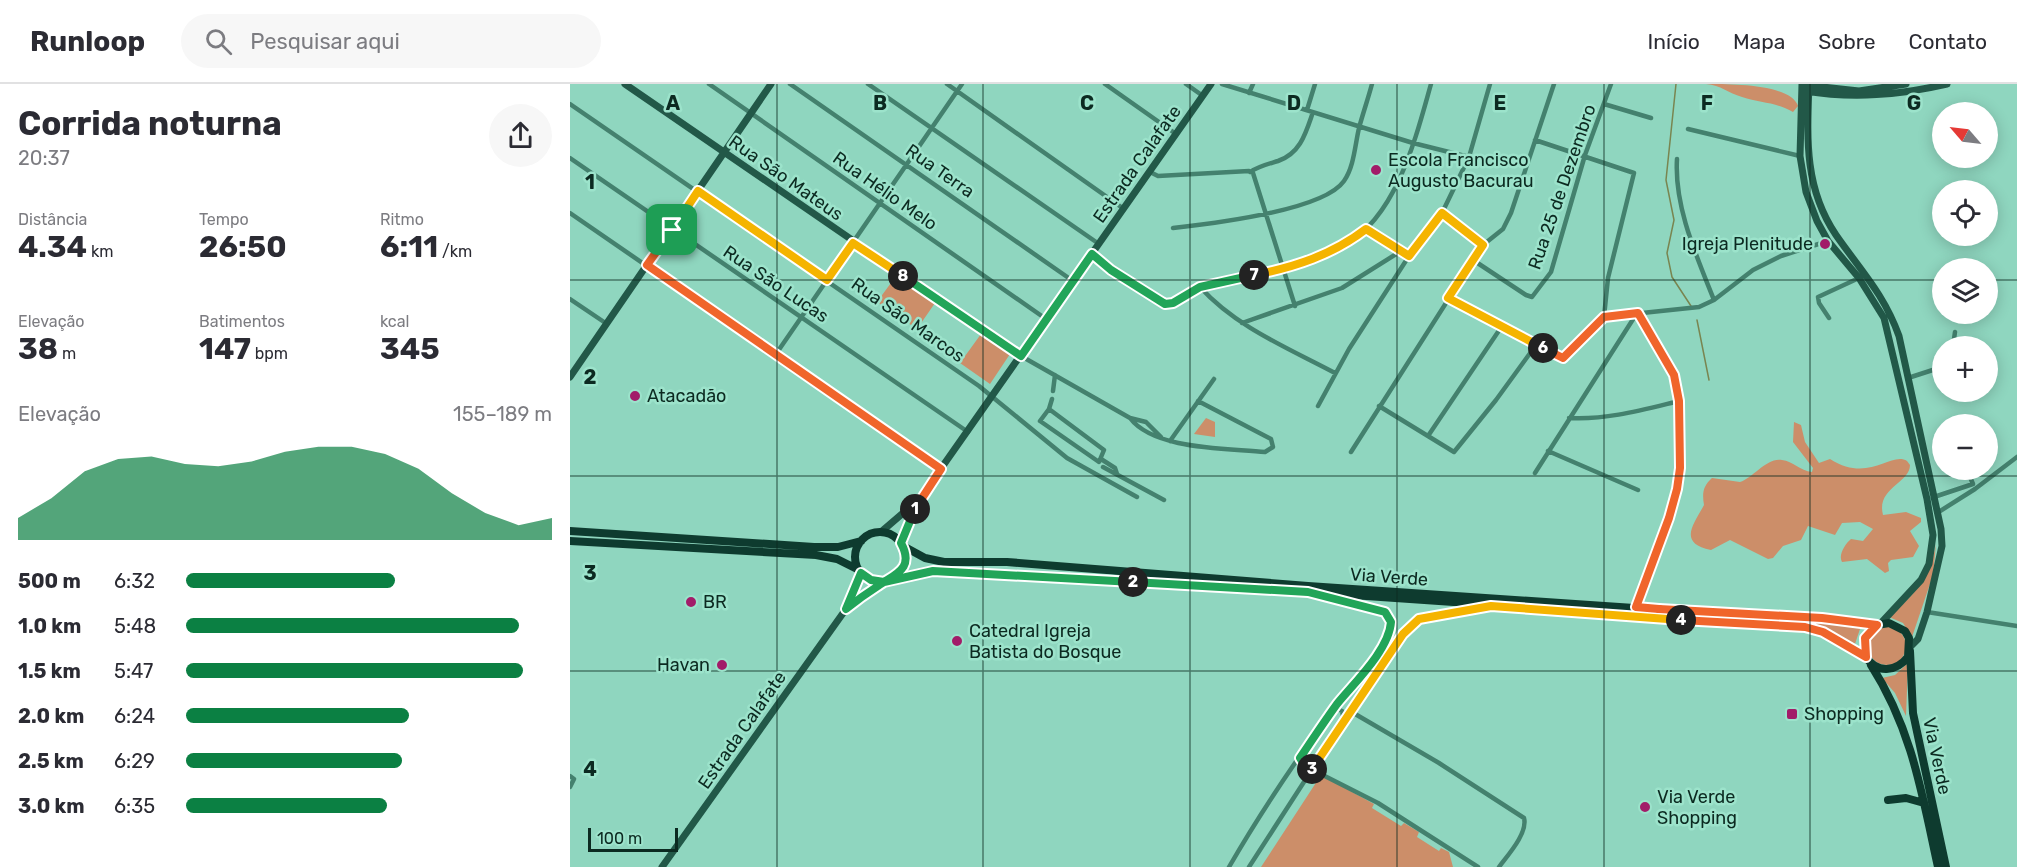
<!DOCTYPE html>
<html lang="pt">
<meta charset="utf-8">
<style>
body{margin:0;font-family:Rubik,sans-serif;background:#f7f7f7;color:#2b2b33;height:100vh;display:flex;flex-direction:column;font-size:22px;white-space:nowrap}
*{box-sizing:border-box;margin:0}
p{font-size:20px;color:#7c7c81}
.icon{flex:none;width:33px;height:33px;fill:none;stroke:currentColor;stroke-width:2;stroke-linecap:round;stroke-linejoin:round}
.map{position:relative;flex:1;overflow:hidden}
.details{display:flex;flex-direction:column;background:#fff;width:570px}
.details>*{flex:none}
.needle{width:39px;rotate:298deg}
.fabs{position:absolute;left:1362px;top:18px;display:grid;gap:12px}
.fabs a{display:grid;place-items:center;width:66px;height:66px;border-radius:50%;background:#fff;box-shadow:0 3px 15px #0003;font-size:30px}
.scale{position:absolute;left:18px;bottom:15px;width:90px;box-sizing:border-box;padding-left:6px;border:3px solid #0c2a21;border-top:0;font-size:16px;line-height:21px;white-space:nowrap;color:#0c2a21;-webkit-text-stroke:4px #9ce3cb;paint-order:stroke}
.pin{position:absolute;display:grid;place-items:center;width:51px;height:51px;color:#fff;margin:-26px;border-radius:12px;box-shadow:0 3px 9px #0006}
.km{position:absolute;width:30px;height:30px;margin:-15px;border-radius:50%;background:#222;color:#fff;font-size:16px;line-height:30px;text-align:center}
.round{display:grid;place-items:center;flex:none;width:63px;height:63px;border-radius:32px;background:#f7f7f7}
.head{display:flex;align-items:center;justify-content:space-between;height:102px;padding:0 18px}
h1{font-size:33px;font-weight:700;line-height:45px}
.metrics{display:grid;grid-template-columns:repeat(3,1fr);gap:9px;height:102px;padding:6px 18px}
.metrics div{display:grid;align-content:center}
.metrics b{font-size:30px;font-weight:700}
.metrics small{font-size:16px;font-weight:400}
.metrics p{font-size:16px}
.chart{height:168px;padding:12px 18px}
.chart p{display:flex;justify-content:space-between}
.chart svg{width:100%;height:108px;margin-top:6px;fill:#0b8043;opacity:.7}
ul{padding:0 18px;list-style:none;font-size:20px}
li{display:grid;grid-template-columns:96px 72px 1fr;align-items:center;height:45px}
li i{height:15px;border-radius:8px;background:#0b8043}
header{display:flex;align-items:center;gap:36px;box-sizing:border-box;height:84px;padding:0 30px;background:#fff;border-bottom:2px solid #e1e1e2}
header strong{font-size:28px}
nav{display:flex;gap:33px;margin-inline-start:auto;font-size:21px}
.search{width:420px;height:54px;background:#f7f7f7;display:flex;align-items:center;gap:15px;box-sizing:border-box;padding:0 21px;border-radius:33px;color:#7c7c81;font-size:22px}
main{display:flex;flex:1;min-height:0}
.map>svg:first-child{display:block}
.green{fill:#cc8e69}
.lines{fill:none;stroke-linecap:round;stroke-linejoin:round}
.stream{stroke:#798550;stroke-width:1.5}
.street{stroke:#44816e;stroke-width:4.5}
.secondary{stroke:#225848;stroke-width:7}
.primary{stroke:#0e3b2f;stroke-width:8}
.split-1-casing{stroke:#fff;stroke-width:12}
.split-2-casing{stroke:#fff;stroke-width:12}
.split-3-casing{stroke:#fff;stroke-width:12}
.split-4-casing{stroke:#fff;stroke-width:12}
.split-5-casing{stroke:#fff;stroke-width:12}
.split-6-casing{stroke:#fff;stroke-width:12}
.split-7-casing{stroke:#fff;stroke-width:12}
.split-8-casing{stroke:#fff;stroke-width:12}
.split-9-casing{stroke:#fff;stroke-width:12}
.split-1{stroke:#f0652b;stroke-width:8}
.split-2{stroke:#22a559;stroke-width:8}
.split-3{stroke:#22a559;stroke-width:8}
.split-4{stroke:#f5b400;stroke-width:8}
.split-5{stroke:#f0652b;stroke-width:8}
.split-6{stroke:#f0652b;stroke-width:8}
.split-7{stroke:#f5b400;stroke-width:8}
.split-8{stroke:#22a559;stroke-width:8}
.split-9{stroke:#f5b400;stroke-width:8}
.grid{fill:none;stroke:#0c2a21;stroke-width:1.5;stroke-opacity:0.55}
.poi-dot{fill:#a21c69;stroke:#9ce3cb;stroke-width:2}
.labels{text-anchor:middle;stroke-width:5;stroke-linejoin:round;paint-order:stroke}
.poi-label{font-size:18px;fill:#0c2a21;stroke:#9ce3cb;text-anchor:start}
.street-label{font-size:18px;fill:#0c2a21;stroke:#9ce3cb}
.grid-label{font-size:20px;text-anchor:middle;font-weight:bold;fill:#0c2a21;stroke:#9ce3cb;stroke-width:5;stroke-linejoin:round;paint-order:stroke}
</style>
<header>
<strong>Runloop</strong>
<div class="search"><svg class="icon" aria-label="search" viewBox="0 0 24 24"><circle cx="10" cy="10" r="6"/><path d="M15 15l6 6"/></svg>Pesquisar aqui</div>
<nav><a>Início</a><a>Mapa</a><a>Sobre</a><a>Contato</a></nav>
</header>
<main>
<section class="details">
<div class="head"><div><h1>Corrida noturna</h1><p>20:37</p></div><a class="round"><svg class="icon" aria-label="share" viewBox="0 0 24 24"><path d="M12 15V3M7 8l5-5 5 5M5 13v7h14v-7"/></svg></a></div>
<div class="metrics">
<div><p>Distância</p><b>4.34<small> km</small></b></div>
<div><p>Tempo</p><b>26:50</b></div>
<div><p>Ritmo</p><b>6:11<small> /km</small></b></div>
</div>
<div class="metrics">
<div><p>Elevação</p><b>38<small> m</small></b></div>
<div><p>Batimentos</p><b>147<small> bpm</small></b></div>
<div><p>kcal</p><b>345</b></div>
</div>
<div class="chart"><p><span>Elevação</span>155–189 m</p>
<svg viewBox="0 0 160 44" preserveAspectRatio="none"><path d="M0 44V35L10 27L20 16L30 11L40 10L50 13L60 14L70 12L80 8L90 6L100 6L110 9L120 15L130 25L140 33L150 38L160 35V44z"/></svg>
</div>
<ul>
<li><b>500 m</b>6:32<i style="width:57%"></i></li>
<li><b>1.0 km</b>5:48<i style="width:91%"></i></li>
<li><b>1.5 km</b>5:47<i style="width:92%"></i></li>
<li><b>2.0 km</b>6:24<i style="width:61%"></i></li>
<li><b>2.5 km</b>6:29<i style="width:59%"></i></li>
<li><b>3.0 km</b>6:35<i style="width:55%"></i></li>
</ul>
</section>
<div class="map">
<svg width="1447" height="783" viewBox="0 0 1447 783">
<rect width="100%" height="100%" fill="#8fd6bf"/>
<path class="green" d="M1136,0c25,0 85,0 92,22l-5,6c-17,-10 -33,-9 -51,-15 -14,-4 -21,-12 -36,-13z
M326,192l39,27 -18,26 -40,-27z
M411,250l29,20 -20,30 -30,-21z
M636,334l9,4v15l-21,-3z
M1224,338l7,3 4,17 14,21 11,-4c39,25 61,-8 77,2l3,4c0,18 -34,23 -27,50l23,-3 15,6v4l-11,9 9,15 -6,11 -22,3 -3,3 1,8 -4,2 -18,-14 -25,3c-4,-7 3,-18 9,-23l12,2 10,-12 -13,-7 -18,1 -7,12 -27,-9 -7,14 -18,6 -10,12 -5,1 -38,-19 -19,10c-34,-7 -17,-26 -7,-45 -2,-12 -1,-19 8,-27l28,4c13,-4 27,-25 42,-22 11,1 18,11 30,12l1,-4 -20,-26z
M1366,460l-3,31 -21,62 -9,-14 -14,-6c25,-22 41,-39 47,-73z
M1243,538l48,4 -6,18z
M1298 562a19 19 0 1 1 38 0a19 19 0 1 1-38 0Z
M1338,579l-2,53 -11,-23 -13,-15 13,-3z
M751,691l53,29 -2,4 29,18 3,-3 15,9 -2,5 22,14 2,-3 8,4 4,15h-192z"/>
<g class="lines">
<path class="stream" d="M1106,0l-10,96 8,40 -7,33 5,24 19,29
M1127,236l12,60"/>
<path class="street" d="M139,0l337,235
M220,0l283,197
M298,0l231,160
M377,0l177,125
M535,0l71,50
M616,0l17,12
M652,0l191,59 56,14
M679,9l4,-9
M0,20l409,282 88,72 70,39
M1034,20l47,14
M737,26l8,-26
M1118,45l112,27
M965,56l99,33 -26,105 -4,39
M0,74l398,274
M1107,75c-3,48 20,98 37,141
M580,88l8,4 91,-5 4,2 42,133
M680,88c9,-6 18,-8 28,-11 23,-8 28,-29 35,-49
M0,129l371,256
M872,129l41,32
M603,144c36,-4 150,-17 171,-47 10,-14 11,-36 15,-53 4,-15 9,-29 13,-44
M796,145l43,27
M522,170l19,16 54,34c16,-2 30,-16 49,-20 45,-10 91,-17 131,-39 52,-29 71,-108 86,-161
M903,176l53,35 6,2 19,-25 34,-117 26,-71
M630,203c36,40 88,61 135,86
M878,214l115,60 41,-41
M0,215l37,25
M1034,233l95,-10 15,-7 39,-30 28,-14 47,-15
M1259,234l-10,-15 -1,-6 41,-19
M672,239l100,-35 59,-37
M1383,262l2,-14
M206,270l186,-270
M451,272l109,62 16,4 15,15
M1338,294l34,-11
M483,307l2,-16
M748,322l31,-57 60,-93 33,-43 27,-56 21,-73
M809,322l75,46 42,-52 40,-55
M479,325l55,41 -5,12 -59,-41 9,-12 3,-10
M560,334c24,32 97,30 135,34l8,-5 -2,-8 -73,-38
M999,334c38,2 73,-8 110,-17
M858,352l74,-110
M600,357l44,-62
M978,367l90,39
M781,368l132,-207 20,-16 8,-16 43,-129
M531,375l14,9 2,6
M533,383l61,33
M965,389l102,-160c12,19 32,41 37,63 8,30 10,84 3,114 -9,40 -28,79 -41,117
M1364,413l39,-13 -6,-14
M1367,429l38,-24 42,-32
M1357,528l90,14
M765,624l7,3 2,9
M780,627l89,52 85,55c4,15 -16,37 -25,49
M730,674l5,8 73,37 100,64
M0,692l4,3 -4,8
M659,783c30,-52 65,-104 100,-152 20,-27 46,-50 59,-81 3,-5 4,-12 1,-17 -6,-11 -58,-18 -73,-22
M679,783l95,-147 65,-92c20,-19 51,-17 76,-21"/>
<path class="secondary" d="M55,0l396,272
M1232,0l-2,72 6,36 11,29 11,20 31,37 25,40 43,181 6,36 -4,29 -8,16 -40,43
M1239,0c-2,54 -5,104 27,151 25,36 48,59 63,101l42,193 1,17 -15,66 -9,27 -8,8
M1234,1l55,6 47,-7
M1235,7c49,8 94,4 142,-7
M0,293l201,-293
M311,448l36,-31
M331,459l20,-46 290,-413
M277,522l14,-33
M92,783l184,-258 37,-27"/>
<path class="primary" d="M0,447l244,16h24l23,-6
M285 473a25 25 0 1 1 50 0a25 25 0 1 1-50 0Z
M0,457l246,14 21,4 22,11
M333,462l22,12 19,4h63l301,24 429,29 85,3 55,7 12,-2 16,8 4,7 -1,19c-12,15 -31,17 -42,0l-1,-19 12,-13
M320,496l43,-9 375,21 478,33 37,7 43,25
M1340,567l3,62 33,154
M1301,581c41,64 51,129 67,202
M1318,716l18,-2 18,5"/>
</g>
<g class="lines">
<g class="split-1-casing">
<path id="split-1" d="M102,146l-25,35 294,204 -26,40"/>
</g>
<g class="split-2-casing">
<path id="split-2" d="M345,425l-14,34c14,26 -6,31 -23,43 -11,7 -22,15 -32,23l15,-36 10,7 13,2 49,-11 200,11"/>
</g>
<g class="split-3-casing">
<path id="split-3" d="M563,498l175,10 77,20 6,10c-2,28 -37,61 -54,82 -13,18 -25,36 -37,54l5,8 7,3"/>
</g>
<g class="split-4-casing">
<path id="split-4" d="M742,685l91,-135 16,-15 72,-13 190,14"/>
</g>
<g class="split-5-casing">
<path id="split-5" d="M1089,525l163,9 55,7 -12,13 1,19 -43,-25 -18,-5 -124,-7"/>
</g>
<g class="split-6-casing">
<path id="split-6" d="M973,264l20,10 41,-41 34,-4 36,62 5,26 1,67 -3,21 -8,29 -33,89 23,2"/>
</g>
<g class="split-7-casing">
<path id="split-7" d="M684,191c41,-8 78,-20 112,-46l43,27 33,-43 41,32 -35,53 95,50"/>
</g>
<g class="split-8-casing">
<path id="split-8" d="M333,192l118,80 71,-102 19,16 54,34 8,-1 27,-16 54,-12"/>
</g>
<g class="split-9-casing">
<path id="split-9" d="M102,146l26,-39 129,89 26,-37 50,33"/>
</g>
<use href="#split-1" class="split-1"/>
<use href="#split-2" class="split-2"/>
<use href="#split-3" class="split-3"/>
<use href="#split-4" class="split-4"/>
<use href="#split-5" class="split-5"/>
<use href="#split-6" class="split-6"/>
<use href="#split-7" class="split-7"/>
<use href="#split-8" class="split-8"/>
<use href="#split-9" class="split-9"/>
</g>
<path class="grid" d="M207,0v783M413,0v783M620,0v783M827,0v783M1034,0v783M1240,0v783M0,196h1372M1418,196h29M0,392h1447M0,587h1447"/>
<g class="poi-dot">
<circle cx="806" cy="86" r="6"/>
<circle cx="1255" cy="160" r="6"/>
<circle cx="65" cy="312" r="6"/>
<circle cx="121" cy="518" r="6"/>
<circle cx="387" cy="557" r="6"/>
<circle cx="152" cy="581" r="6"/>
<rect x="1216" y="624" width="12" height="12" rx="3"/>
<circle cx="1075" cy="723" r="6"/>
</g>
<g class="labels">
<g class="poi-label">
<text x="818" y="82">Escola Francisco<tspan x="818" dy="21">Augusto Bacurau</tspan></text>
<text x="1243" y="166" text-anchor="end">Igreja Plenitude</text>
<text x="77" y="318">Atacadão</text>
<text x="133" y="524">BR</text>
<text x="399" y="553">Catedral Igreja<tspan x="399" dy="21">Batista do Bosque</tspan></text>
<text x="140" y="587" text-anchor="end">Havan</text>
<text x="1234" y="636">Shopping</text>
<text x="1087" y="719">Via Verde<tspan x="1087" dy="21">Shopping</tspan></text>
</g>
<g class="street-label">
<text transform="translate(567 80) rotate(-55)" y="6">Estrada Calafate</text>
<text transform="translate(370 87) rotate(35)" y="6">Rua Terra</text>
<text transform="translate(216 94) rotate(35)" y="6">Rua São Mateus</text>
<text transform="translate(992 103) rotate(-71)" y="6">Rua 25 de Dezembro</text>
<text transform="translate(315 107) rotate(35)" y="6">Rua Hélio Melo</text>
<text transform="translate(206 200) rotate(34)" y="6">Rua São Lucas</text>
<text transform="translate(338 236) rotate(35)" y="6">Rua São Marcos</text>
<text transform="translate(819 493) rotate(4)" y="6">Via Verde</text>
<text transform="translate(172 646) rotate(-55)" y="6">Estrada Calafate</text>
<text transform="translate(1367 672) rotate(78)" y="6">Via Verde</text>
</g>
</g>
<g class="grid-label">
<text x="103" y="26">A</text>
<text x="310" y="26">B</text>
<text x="517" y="26">C</text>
<text x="724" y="26">D</text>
<text x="930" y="26">E</text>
<text x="1137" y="26">F</text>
<text x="1344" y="26">G</text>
<text x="20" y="105">1</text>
<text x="20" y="300">2</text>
<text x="20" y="496">3</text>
<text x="20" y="692">4</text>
</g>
</svg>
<div class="fabs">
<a><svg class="needle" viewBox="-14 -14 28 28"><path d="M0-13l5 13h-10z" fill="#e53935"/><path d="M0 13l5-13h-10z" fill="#7c7c81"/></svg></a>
<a><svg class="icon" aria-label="locate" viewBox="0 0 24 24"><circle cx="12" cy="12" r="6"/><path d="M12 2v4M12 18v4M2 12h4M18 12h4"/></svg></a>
<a><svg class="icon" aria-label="layers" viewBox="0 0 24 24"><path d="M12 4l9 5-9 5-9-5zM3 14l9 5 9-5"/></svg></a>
<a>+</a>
<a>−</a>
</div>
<div class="scale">100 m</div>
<div class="pin" style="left:102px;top:146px;background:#1e9e55"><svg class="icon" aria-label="arrive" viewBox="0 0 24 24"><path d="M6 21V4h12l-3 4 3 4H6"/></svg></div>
<b class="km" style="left:345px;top:425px">1</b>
<b class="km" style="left:563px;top:498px">2</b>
<b class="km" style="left:742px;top:685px">3</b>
<b class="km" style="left:1111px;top:536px">4</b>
<b class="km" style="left:973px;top:264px">6</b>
<b class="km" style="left:684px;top:191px">7</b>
<b class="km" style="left:333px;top:192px">8</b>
</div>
</main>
